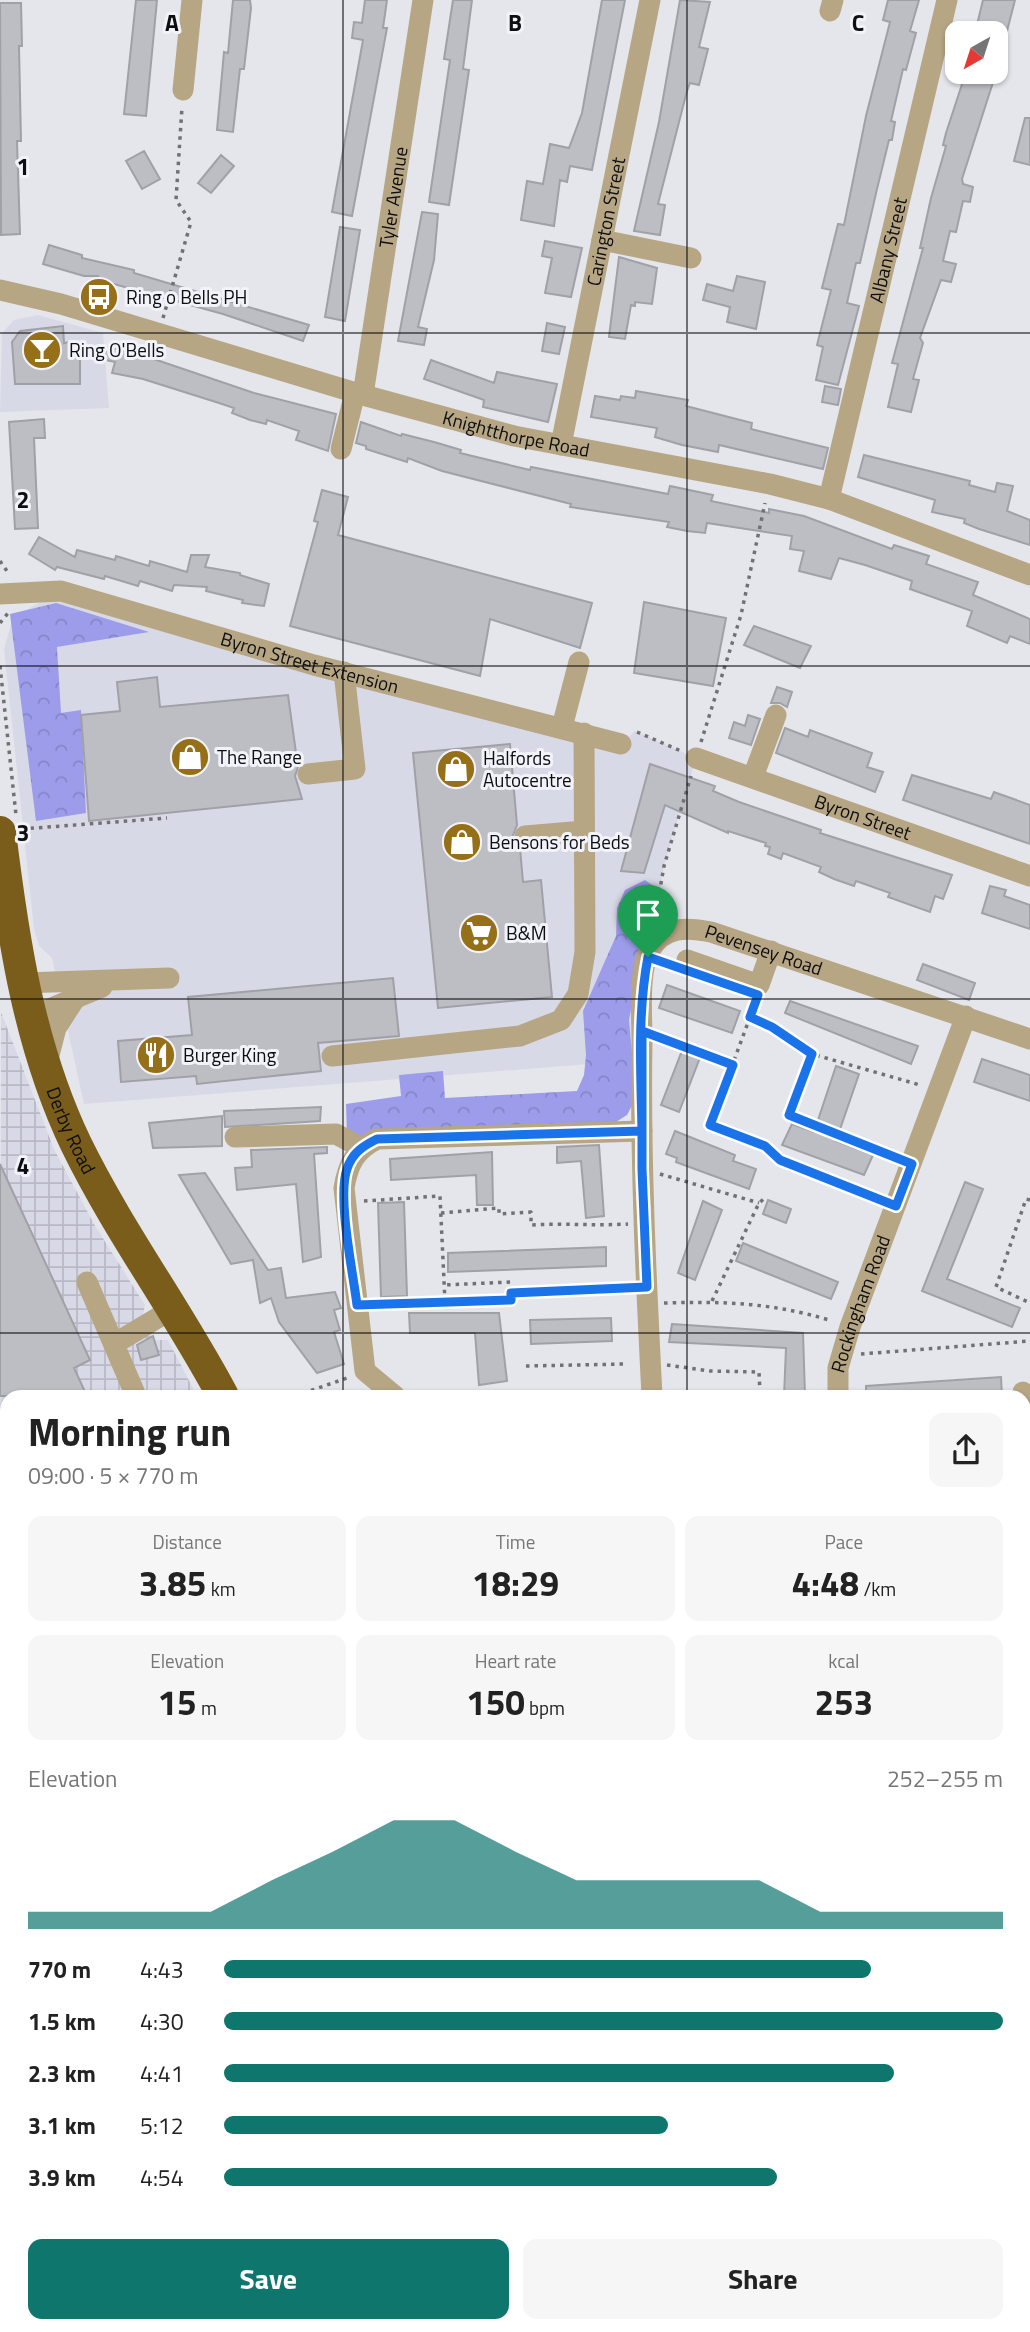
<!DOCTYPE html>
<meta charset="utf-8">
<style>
body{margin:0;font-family:"Titillium Web",sans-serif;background:#f6f6f6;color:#222;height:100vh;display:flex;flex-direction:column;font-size:26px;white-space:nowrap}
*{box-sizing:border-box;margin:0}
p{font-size:23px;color:#767676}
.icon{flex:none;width:38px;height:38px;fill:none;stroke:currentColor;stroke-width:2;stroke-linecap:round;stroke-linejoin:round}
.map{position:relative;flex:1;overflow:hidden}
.side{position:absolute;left:0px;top:1390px;width:1031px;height:943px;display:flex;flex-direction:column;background:#fff;border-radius:21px 21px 0 0;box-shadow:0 2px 5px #0004}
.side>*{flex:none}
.needle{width:46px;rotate:219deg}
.buttons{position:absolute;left:945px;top:21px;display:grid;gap:14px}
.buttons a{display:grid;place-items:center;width:63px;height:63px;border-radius:14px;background:#fff;box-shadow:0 2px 5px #0004;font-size:35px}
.pin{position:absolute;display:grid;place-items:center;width:60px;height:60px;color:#fff;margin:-72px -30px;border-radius:50% 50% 50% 0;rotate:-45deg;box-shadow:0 0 7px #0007}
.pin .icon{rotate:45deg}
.round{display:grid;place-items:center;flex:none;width:74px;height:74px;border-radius:14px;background:#f6f6f6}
.head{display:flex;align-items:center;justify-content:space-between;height:119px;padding:0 28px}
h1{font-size:38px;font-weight:700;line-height:52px}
.metrics{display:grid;grid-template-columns:repeat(3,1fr);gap:10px;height:119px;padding:7px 28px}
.metrics div{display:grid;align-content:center;border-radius:14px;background:#f6f6f6;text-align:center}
.metrics b{font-size:35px;font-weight:700}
.metrics small{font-size:19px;font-weight:400}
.metrics p{font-size:19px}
.chart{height:196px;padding:14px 28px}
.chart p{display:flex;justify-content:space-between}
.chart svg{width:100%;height:126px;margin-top:7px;fill:#0f766e;opacity:.7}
.action{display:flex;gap:14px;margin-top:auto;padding:14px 28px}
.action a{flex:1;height:80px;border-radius:14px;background:#0f766e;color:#fff;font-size:28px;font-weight:700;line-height:80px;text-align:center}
.action a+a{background:#f6f6f6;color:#222}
ul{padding:0 28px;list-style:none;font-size:23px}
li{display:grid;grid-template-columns:112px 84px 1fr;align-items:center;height:52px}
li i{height:18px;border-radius:9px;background:#0f766e}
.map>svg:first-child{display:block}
.built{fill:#d8d9e7}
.industrial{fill:url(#industrial-grid)}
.grass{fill:url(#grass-tufts)}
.forest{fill:url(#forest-crowns)}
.building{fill:#bdbdc4;stroke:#a0a1a7;stroke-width:2}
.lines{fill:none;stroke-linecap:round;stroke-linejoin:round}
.path{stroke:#717175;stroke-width:3.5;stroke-dasharray:3.5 5;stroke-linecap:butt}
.minor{stroke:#b7a684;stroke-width:21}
.highway{stroke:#7a5d1a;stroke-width:32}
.route-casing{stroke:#fff;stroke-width:14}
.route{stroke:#1a73e8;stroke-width:9}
.grid{fill:none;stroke:#0e0e10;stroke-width:2;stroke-opacity:0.55}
.labels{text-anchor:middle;stroke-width:6;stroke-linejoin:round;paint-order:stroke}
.street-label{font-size:19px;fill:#0e0e10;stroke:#f2f3fa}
.poi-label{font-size:19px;fill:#0e0e10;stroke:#f2f3fa;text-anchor:start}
.grid-label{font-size:23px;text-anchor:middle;font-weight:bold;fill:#0e0e10;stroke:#f2f3fa;stroke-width:6;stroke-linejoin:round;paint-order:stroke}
</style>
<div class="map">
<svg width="1030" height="2332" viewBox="0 0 1030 2332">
<defs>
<pattern id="industrial-grid" width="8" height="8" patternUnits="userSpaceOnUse" patternTransform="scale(1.75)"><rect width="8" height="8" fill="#d8d9e7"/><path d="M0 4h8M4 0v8" fill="none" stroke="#b8b9c5"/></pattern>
<pattern id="grass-tufts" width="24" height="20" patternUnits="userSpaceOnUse" patternTransform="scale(1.75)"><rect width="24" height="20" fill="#cdcef7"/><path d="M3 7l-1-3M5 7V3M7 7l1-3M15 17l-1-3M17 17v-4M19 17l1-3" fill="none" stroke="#afb0d3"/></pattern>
<pattern id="forest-crowns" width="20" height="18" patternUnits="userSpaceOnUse" patternTransform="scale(1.75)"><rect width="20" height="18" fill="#9c9cea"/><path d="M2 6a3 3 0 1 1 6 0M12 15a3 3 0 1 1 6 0" fill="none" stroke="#8585c8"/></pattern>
</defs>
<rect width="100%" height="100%" fill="#e5e6ec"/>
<path class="built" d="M38,315l65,18 6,75 -109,4 2,-79 12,-13z
M61,591l560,153 14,-13 61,27 -32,108 -15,85 -8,109 -557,44 -32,-146 -13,-12 -5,-17 -30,-280 9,-32z
M1030,2071v261h-71l-4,-6h69v-252z"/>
<path class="industrial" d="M1,1012l53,137 40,75 51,81 -3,14 13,21h13l29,56h-190v534l-7,4z
M7,1985v131l-7,-11v-116z
M0,2173l7,12v141h79l3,6h-89z
M137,2326h371l2,6h-369z"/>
<path class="grass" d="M1024,1713h6v52l-6,-1z"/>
<path class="forest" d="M56,603l93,29 -92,15 4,66 20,-3 5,103 -50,8 -26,-207z
M645,880l10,7 -26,133 7,78 -9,17 -11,7 -269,15 -1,-33 55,-8 -2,-21 44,-4 2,27 132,-7 7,-16 2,-20 -3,-44 33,-75 1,-28 8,-18z"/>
<path class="building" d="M136,0h21l-11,116 -22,-2z
M233,0h17l1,8 -7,61h-4l-7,63 -16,-2 7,-78 4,1z
M365,0h22l-4,28h4l-35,188 -20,-4 31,-172 -11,-2 2,-16 8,1z
M453,0h19l-9,69 6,1 -20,135 -20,-3 21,-142 -6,-1z
M602,0h23l-33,170 -22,-4 -3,16 -7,-2 -6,46 -33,-6 6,-39 16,3 7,-40 19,4 13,-35z
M680,0l30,2 -11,45 9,2 -9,36 -9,-2 -3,8 -29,113 7,1 -5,30 -26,-4 25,-109z
M888,0h31l-9,31 6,2 -10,37 -3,-1 -12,52 4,1 -3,18h-3l-12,49 -17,74h-4l-9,40 12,3 -21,79 -22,-5 7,-33 -6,-2 14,-55 -9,-2 16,-64 6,1 22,-109 24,-94 -7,-2z
M983,0h32l-8,31 -32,2z
M0,3h21l1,43h-3l2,95h-4l3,93 -19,1z
M966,72l29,4 -33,103 1,5 10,3 -3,15 -7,-1 -7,31 -6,-1 -7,30 13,3 -5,18 -10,-2 -21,58 3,5 -10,36 6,1 -8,32 -23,-5 10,-43 -6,-1 31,-115h-3l11,-50 15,-52 -3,-1 3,-12z
M1025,118h5v47l-16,-4z
M144,151l16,28 -18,10 -16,-28z
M221,155l13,11 -23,27 -13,-10z
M422,212l16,2 -4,46 -16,67 9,2 -3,16 -26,-4z
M340,227l20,3 -15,91 -20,-4z
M545,241l37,7 -11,49 -26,-4 7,-35 -10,-2z
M49,245l33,10v3l52,12v3l175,52 -6,16 -80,-27 -124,-34 -1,-4h-14l-41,-12z
M619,257l38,11 -5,36 -17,-2v4l-4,-1 -6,34 -16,-2z
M737,276l28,6 -9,47 -29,-7 3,-15 -27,-7 4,-16 26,7z
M547,323l18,4 -6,27 -17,-3z
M63,326l1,17 6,-1 2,16 8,-1v27h-65l-3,-42 8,-11z
M104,346l44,11 106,36 82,21 -8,37 -32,-11 3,-9 -32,-11 -1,4 -16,-4 -18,-7 2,-5 -15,-5 -76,-24 -31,-6 3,-11 -10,-2z
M431,360l63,23 3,-11 60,12 -9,38 -65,-15 1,-7 -60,-21z
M825,386l16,3 -3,16 -16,-3z
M636,391l52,9 -2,6 66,17 -1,6 77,19 -5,21 -104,-24 -1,7 -36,-7 -27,-8 2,-9 -66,-11 4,-21 25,4 1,-4 14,2z
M44,419l1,19h-11l4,90 -23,1 -6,-107z
M361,422l40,14 1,-2 32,8 27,8 -1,3 70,17 1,-3 137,27 2,-8 43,9 -2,6 58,12v-4l35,7 88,33 2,-4 35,11 -3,8 52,18 -5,13 57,24v25l-20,-8 -3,7 -40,-17 5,-15 -62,-22 2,-8 -47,-16 -26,-7 -8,21 -32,-8 5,-20 -14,-2 2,-13 -85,-13 -2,10 -18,-2 -20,-4 2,-5 -99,-15 1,-3 -129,-33 -34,-13 -1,4 -41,-13v-3l-10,-3z
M864,455l106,26 -1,4 26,7 2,-9 16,3 -6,25 23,9v25l-51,-16 -15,-6 1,-4 -33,-7 3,-12 -77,-23z
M322,490l26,7 -10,38 254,68 -12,45 -90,-29 -10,57 -190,-50 28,-104 -4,-1z
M39,537l36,20 2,-7 38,10 1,-4 33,10 1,-5 37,11 4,-17h18l-4,12 35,6v2l29,9 -5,22 -22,-3 1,-3 -37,-9 1,-4 -33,-2 -2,6 -32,-10 -2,5 -33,-10 -1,3 -47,-12 -2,3 -26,-16z
M644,602l82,16 -13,68 -79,-13z
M754,626l57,20 -11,22 -56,-23z
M157,677l3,30 128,-12 10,72 -3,9 7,23 -213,22 -8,-106 39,-4 -3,-29z
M777,687l15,5 -5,15 -7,-4h-9z
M748,715l12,4 -9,26 -22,-7 5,-16 11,4z
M785,728l23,9 2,-7 62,23 -5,14 16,5 -8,20 -99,-39z
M510,744l7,81 -5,13 8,10 3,34 18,-2 11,117 -114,11 -25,-255z
M650,764l65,22 -2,5 26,11 82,28 -1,3 132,42 -9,24 -8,-3 -5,16 -42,-15 2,-4 -34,-12 -2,5 -20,-7 -15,-7 2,-5 -38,-14 -2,6 -13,-5 2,-7 -5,-1 1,-3 -38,-12v2l-63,-28 -21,68 -23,-2z
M912,775l79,24 3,-7 36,13v39l-127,-44z
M990,886l16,4 -2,6 26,9v24l-48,-16z
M923,964l52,19 -6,17 -52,-20z
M393,978l6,58 -81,7 3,28 -124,13 -1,-8 -75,6 -3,-41 74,-6 -4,-38z
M667,985l73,26 -8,22 -73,-25z
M790,1001l128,45 -7,18 -126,-51z
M683,1048l18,7 -22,57 -18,-7z
M982,1059l48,16v26l-56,-19z
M836,1066l23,8 -23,67 37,14 -9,20 -82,-30 10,-21 22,8z
M321,1107l-1,14 -95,6 -1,-16z
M222,1116v30l-69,2 -4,-25z
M675,1131l60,24 -2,6 23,8 -7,20 -73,-27 1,-4 -11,-4z
M599,1145l5,71 -18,2 -5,-57 -24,2v-16z
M327,1147v6l-13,1 7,103 -18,5 -7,-78 -59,6 -2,-22 17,-1 -1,-17z
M492,1152l1,53h-16l-1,-30 -85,5 -1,-21z
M0,1164l90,196 -16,8 13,28h-87z
M205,1173l63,97 13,-2 5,30 49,-6 6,16 -7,2 6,20 -6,2 10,32 -27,9 -38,-51 -8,-24 -11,5 -7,-43 -22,4 -52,-89z
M965,1182l18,7 -36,90 73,29 -8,19 -90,-36z
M768,1200l23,9 -5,14 -23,-9z
M703,1201l19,9 -27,70 -17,-7z
M404,1202l3,94 -26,1 -3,-94z
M743,1243l95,39 -7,17 -95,-38z
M606,1247v19l-158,6v-19z
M409,1313h90l8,68 -28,4 -4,-52h-65z
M611,1318l1,23 -81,3 -1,-24z
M672,1324l131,9 2,63h-21l2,-48 -117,-6z
M153,1336l6,19 -18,5 -4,-15z
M1001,1377l1,19h-136v-10z"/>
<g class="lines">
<path class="path" d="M163,318l28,-96 -15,-22 6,-93
M0,561l9,13
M0,623l9,-11
M0,666l16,149
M637,732l44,19
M701,742l40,-127 24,-112
M22,829l145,-11
M655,918l9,-52 27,-90
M756,1001l-46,124 55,21 15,14 98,38
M750,1018l22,9 40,27 108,31
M659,1038l74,27
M812,1054l-23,61 106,43
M660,1174l99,29
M1030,1200l-4,-1 -30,88 34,16
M364,1201l76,-5 5,106
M441,1213l58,-5v6l32,-2v13c33,-2 64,1 97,-1
M511,1293l117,-5
M712,1301l47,-98 7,-6
M664,1303c59,-2 111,0 168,18
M377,1304l134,-4v-18l-67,3
M861,1354l169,-13
M667,1365l43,6 49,1 1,21
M526,1366l99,-2
M295,1396l55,-19
M1024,1453h6
M1030,1544v23
M1024,1659h6
M0,1942l7,-5
M1024,2037l6,12
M1024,2064l6,-3
M0,2321l7,11"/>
<g class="minor">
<path d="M830,11l3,-11"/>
<path d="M183,90l9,-90"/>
<path d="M602,240l89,18"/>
<path id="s1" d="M0,290l61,14 302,91 151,41 256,48 59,15 201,76"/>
<path id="s2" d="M363,395l60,-395"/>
<path id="s3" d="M561,445l89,-445"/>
<path d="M341,449l14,-56"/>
<path id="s4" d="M829,499l118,-499"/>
<path id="s5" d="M0,594l61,-3 253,74 307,79"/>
<path d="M562,727l17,-65"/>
<path id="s6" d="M696,758l334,118"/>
<path d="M308,774l47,-5 -11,-97"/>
<path d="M753,777l23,-62"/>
<path d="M525,836l59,-5"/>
<path d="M687,960l72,25 12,-34"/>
<path d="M23,983l146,-5"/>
<path d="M29,1013l13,-1 60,-25"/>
<path d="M332,1056l188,-20 41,-16 17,-26 7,-42 -1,-219"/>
<path d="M47,1063l9,-35 20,-31"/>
<path d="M235,1137l101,-3 24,13"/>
<path d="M87,1282l49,114"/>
<path d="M114,1344l60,-36"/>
<path d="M1023,1392v4"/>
<path d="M395,1396l-30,-25 -21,-183c4,-24 11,-38 33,-49l265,-8"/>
<path id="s7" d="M652,1396c-6,-118 -12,-237 -10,-356 0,-24 -4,-70 8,-90 14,-24 37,-23 61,-18l319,107"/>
<path id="s8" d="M838,1396v-28l12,-41 116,-311"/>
<path d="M1024,1696h6"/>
<path d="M0,1809l7,14"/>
<path d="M0,1967l7,-4"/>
<path d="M1024,1969l6,-3"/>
<path d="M0,2125l7,12"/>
<path d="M1024,2260l6,6"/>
<path d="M115,2326l4,6"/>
<path d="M279,2326l4,6"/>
<path d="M752,2326l3,6"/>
<path d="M933,2326l5,6"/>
<path d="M45,2332l10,-6"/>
<path d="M221,2332l11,-6"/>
</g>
<g class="highway">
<path id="s9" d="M0,832c13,107 29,214 76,312 43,88 102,167 147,252"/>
<path d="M532,2326l2,6"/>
</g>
</g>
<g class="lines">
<g class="route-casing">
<path id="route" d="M648,957c-11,57 -7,117 -6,174l-265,8c-14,7 -25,14 -30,30 -10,28 6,103 10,136l154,-5v-7l136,-6 -5,-118v-138l91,34 -23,60 55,21 15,14 116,46 16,-42 -123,-49 23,-61 -40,-27 -22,-10 8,-22 -110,-38"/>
</g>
<use href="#route" class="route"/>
</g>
<path class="grid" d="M343,0v1396M687,0v1396M0,333h1030M0,666h1030M0,999h1030M0,1333h1030M0,1666h7M1024,1666h6M0,1999h7M1024,1999h6M343,2326v6M687,2326v6"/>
<defs>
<g id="bus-disc" transform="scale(2.0125)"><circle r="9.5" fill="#957019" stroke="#f2f3fa"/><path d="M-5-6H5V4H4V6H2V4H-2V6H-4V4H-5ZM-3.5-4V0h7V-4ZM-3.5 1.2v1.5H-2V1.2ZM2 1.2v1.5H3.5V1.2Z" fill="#fff"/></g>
<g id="bar-disc" transform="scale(2.0125)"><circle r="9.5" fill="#957019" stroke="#f2f3fa"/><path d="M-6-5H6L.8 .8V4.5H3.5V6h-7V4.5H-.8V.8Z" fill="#fff"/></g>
<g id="shop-disc" transform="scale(2.0125)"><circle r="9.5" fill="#957019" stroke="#f2f3fa"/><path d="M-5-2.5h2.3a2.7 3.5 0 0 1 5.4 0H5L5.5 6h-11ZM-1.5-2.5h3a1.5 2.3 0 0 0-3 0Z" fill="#fff"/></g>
<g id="supermarket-disc" transform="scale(2.0125)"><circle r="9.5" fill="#957019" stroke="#f2f3fa"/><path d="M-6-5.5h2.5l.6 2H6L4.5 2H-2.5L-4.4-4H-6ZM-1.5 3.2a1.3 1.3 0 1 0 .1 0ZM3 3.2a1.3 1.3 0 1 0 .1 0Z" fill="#fff"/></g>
<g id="restaurant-disc" transform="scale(2.0125)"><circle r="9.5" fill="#957019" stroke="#f2f3fa"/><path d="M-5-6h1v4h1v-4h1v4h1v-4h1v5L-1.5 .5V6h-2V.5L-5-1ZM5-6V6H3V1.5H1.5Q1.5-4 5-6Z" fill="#fff"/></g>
</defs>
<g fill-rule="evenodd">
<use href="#bus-disc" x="99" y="297"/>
<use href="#bar-disc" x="42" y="350"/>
<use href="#shop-disc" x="190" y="757"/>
<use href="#shop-disc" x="456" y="769"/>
<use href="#shop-disc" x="462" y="842"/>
<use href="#supermarket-disc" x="479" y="933"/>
<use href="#restaurant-disc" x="156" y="1055"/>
</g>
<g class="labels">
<g class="street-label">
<text dy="7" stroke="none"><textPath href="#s2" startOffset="200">Tyler Avenue</textPath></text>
<text dy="7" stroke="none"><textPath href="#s3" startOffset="228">Carington Street</textPath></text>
<text dy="7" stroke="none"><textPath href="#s4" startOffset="256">Albany Street</textPath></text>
<text dy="7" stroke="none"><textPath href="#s1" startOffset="536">Knightthorpe Road</textPath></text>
<text dy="7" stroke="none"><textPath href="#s5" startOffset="320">Byron Street Extension</textPath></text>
<text dy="7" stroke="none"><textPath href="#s6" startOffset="177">Byron Street</textPath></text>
<text dy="7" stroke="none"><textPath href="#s7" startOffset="572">Pevensey Road</textPath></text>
<text dy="7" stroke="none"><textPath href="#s9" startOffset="308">Derby Road</textPath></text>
<text dy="7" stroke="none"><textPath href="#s8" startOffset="96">Rockingham Road</textPath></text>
</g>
<g class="poi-label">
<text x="126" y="304">Ring o Bells PH</text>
<text x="69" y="357">Ring O'Bells</text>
<text x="217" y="764">The Range</text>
<text x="483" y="765">Halfords<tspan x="483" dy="22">Autocentre</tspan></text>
<text x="489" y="849">Bensons for Beds</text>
<text x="506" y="940">B&amp;M</text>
<text x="183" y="1062">Burger King</text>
</g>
</g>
<g class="grid-label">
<text x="172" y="31">A</text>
<text x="515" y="31">B</text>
<text x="858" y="31">C</text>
<text x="23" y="175">1</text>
<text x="23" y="508">2</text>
<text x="23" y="841">3</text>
<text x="23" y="1174">4</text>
</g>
</svg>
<div class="buttons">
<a><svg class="needle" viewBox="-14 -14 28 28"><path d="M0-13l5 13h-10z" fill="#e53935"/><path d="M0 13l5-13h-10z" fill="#767676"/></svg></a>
</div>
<div class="pin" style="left:648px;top:957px;background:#1e9e55"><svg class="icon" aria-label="arrive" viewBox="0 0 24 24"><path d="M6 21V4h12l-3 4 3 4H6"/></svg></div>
<section class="side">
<div class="head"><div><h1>Morning run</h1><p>09:00 · 5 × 770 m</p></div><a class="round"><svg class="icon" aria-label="share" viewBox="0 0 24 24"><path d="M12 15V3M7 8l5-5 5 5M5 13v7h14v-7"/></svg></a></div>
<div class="metrics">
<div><p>Distance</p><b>3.85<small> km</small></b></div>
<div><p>Time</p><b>18:29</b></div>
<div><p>Pace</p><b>4:48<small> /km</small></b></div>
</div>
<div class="metrics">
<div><p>Elevation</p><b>15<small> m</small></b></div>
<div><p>Heart rate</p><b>150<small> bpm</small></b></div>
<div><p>kcal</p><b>253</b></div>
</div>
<div class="chart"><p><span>Elevation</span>252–255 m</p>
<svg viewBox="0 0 160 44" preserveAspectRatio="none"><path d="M0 44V38L10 38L20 38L30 38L40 27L50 17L60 6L70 6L80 17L90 27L100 27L110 27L120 27L130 38L140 38L150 38L160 38V44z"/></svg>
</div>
<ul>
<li><b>770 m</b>4:43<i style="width:83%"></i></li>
<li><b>1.5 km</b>4:30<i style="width:100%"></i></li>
<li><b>2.3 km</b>4:41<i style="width:86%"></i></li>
<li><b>3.1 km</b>5:12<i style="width:57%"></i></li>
<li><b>3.9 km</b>4:54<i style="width:71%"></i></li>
</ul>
<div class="action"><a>Save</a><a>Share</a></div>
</section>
</div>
